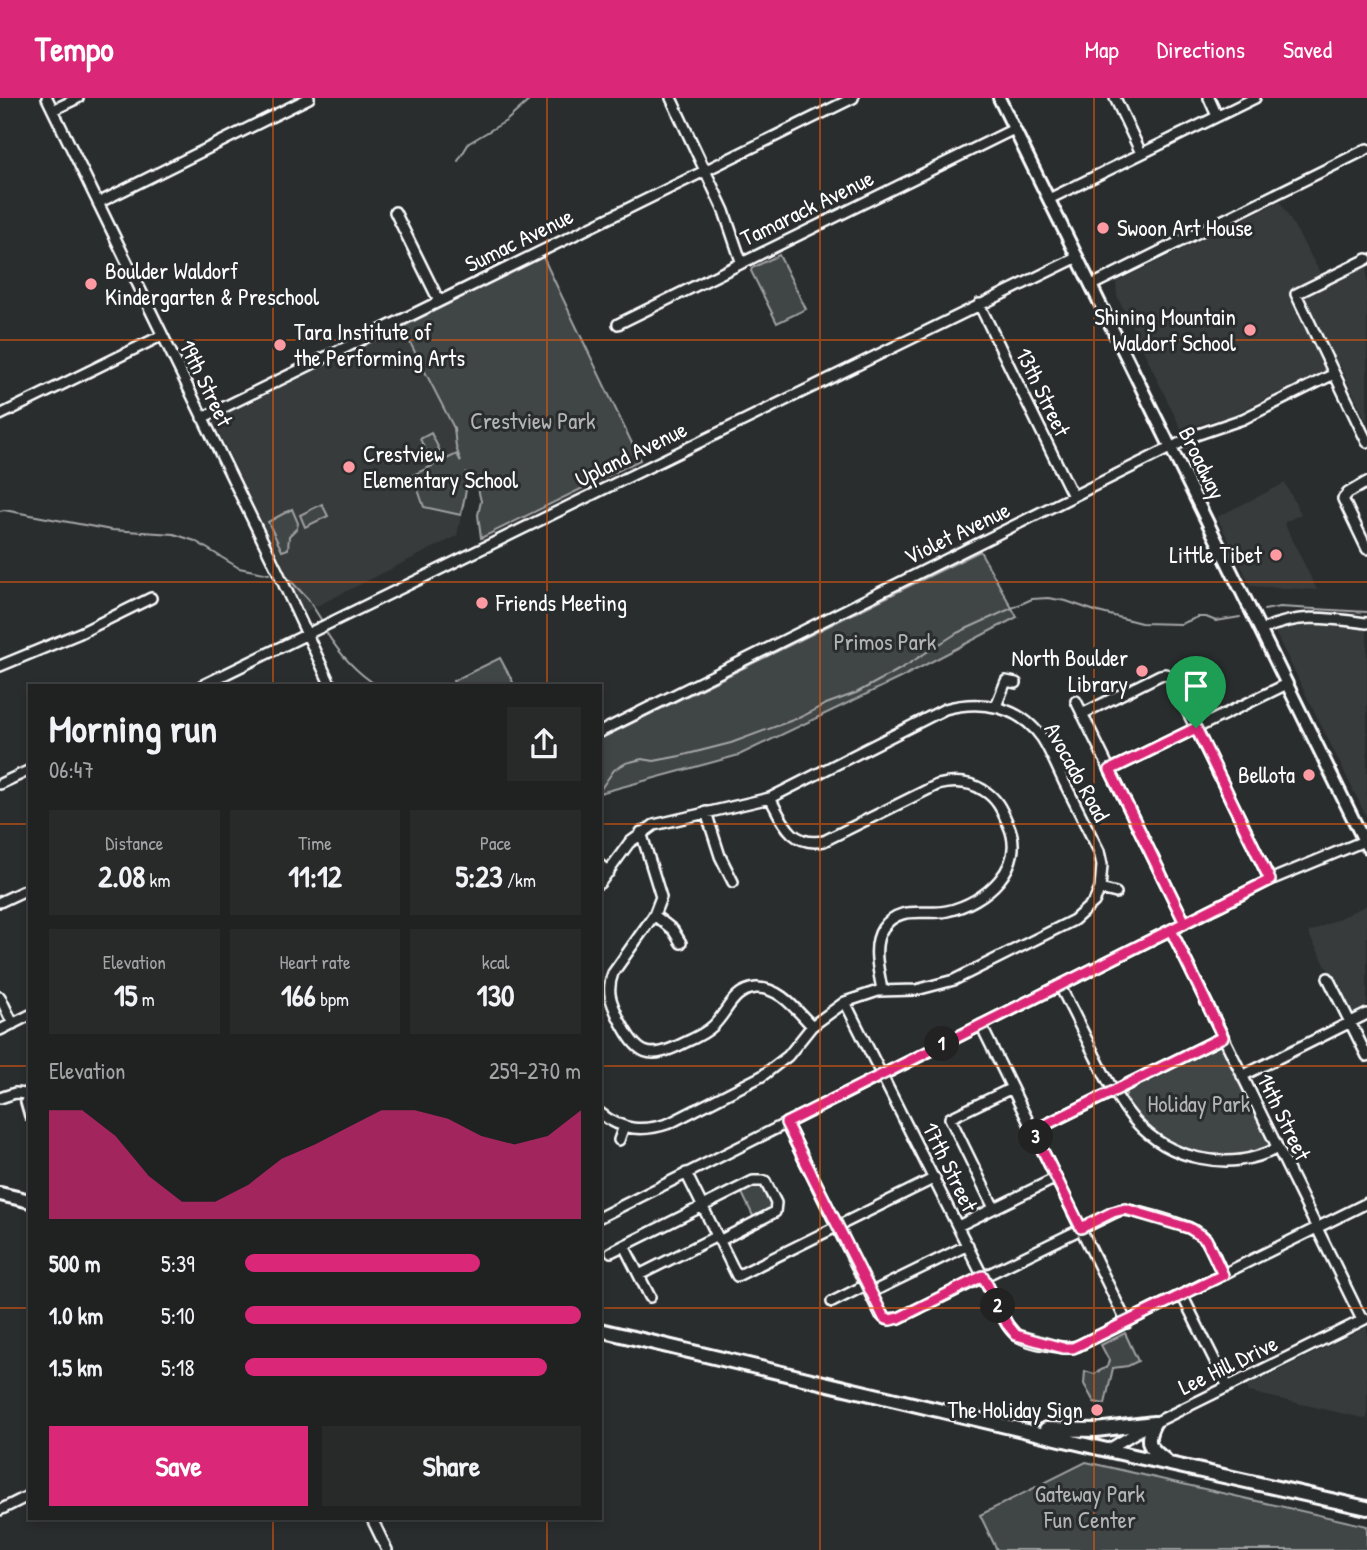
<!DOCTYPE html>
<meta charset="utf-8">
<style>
body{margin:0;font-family:"Patrick Hand",sans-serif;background:#282a2a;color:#f1f3f6;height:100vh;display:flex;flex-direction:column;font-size:26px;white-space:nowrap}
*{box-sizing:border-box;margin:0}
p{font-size:23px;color:#a2a4a5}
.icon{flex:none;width:38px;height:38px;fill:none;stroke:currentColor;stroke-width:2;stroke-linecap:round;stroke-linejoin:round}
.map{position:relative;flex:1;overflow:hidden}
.panel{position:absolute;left:28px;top:586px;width:574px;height:836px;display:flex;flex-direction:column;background:#202222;border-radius:0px;box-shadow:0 4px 10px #0003,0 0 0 2px #3d3f40}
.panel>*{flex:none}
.pin{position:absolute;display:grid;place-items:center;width:60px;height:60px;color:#fff;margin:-72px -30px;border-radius:50% 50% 50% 0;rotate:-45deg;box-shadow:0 0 7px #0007}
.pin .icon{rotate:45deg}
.km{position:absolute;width:35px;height:35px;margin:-18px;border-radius:50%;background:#222;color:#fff;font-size:19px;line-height:35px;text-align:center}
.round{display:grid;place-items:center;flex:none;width:74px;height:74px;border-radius:0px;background:#282a2a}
.headline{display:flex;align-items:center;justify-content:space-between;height:119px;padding:0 21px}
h1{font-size:38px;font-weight:700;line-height:52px}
.metrics{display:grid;grid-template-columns:repeat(3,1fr);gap:10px;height:119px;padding:7px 21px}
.metrics div{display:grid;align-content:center;border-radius:0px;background:#282a2a;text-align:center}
.metrics b{font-size:30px;font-weight:700}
.metrics small{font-size:19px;font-weight:400}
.metrics p{font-size:19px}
.chart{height:196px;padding:14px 21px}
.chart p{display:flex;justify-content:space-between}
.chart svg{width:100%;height:126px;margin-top:7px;fill:#db2777;opacity:.7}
.cta{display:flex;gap:14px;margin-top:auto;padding:14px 21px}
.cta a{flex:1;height:80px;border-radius:0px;background:#db2777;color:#fff;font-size:28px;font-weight:700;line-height:80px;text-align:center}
.cta a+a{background:#282a2a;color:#f1f3f6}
ul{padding:0 21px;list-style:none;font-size:23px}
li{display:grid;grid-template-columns:112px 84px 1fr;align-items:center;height:52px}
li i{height:18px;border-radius:9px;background:#db2777}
header{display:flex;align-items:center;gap:42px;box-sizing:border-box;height:98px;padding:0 35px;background:#db2777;color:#fff}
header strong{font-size:33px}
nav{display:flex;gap:38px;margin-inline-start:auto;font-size:24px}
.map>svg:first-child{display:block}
.built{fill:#373a3b}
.green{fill:#414445;stroke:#a0a2a2;stroke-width:2}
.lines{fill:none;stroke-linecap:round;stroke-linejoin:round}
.stream{stroke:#a6a7a7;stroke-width:2}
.minor-casing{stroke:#fff;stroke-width:14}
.major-casing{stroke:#fff;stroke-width:16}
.highway-casing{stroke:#fff;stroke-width:18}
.minor{stroke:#2a2d2e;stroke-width:9}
.major{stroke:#2a2d2e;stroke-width:10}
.highway{stroke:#2a2d2e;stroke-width:12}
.route-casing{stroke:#fff;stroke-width:14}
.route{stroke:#db2777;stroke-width:9}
.grid{fill:none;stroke:#e8590c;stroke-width:2;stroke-opacity:0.55}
.poi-dot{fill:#ff9aa2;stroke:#2a2d2e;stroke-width:2.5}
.labels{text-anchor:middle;stroke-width:6;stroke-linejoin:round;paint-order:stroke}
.street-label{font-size:23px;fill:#fff;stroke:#2a2d2e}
.poi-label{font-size:23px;fill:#fff;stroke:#2a2d2e;text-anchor:start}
.park-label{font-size:23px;fill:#b3b4b5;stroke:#2a2d2e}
</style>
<header>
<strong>Tempo</strong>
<nav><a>Map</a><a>Directions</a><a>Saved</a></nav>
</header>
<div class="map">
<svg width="1367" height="1452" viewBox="0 0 1367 1452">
<rect width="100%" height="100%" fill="#2a2d2e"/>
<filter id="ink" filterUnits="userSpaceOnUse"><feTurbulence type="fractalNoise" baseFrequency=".0143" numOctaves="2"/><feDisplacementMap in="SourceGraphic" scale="14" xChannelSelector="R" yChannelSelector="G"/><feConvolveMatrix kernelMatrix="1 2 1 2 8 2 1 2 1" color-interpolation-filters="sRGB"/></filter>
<g filter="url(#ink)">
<path class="built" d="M1280,103l47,84 40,-18v155l-28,-58 -109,52 -49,13 -64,-133 -1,-14z
M402,229l52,101 3,26 11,26 -11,56 -152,76 -92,-192z
M1285,385l16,31 -17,9 33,67 -66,-4 -34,-69z
M1331,523l36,7v190l-93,-188z
M1367,807v103l-14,8 -45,-83z
M1367,1229v92l-118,-27 -2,-6z"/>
<path class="green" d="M779,157l27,54 -29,14 -26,-52 1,-3z
M543,159l97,203 -159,78 -3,-23 3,-14 -4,-16 -10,-11 1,6 -7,35 -37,-8 -11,-32 44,-21 4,8 -5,-15 -2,-19 -52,-101z
M431,335l11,22 -11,6 -11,-22z
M322,406l6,12 -23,11 -5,-12z
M292,411l6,14 -1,5 -8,8 -1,13 -6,2 -14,-29z
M980,453l37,66 -117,61 -161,77 -139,38v-54z
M500,560l15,28h-60l-2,-5z
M1216,946l7,1 49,102c-56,20 -114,4 -148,-47l3,-9z
M757,1085h4l6,6 6,19 -18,12 -14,-29z
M1125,1235l13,28 -10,5 -15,2 -8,36 -11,-2 -10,-18 1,-13 9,3 13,-7 2,-7 -8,-15z
M1086,1364l281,64v24h-370l-17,-35z"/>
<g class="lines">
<path class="stream" d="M458,63l11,-18 37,-22 26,-23
M0,413l4,-1 107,20 63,4 21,7 44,27 30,6
M287,479l21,22 14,22
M1264,512l16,-3 87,5
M326,534c13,21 31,41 52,54
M600,692l14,-20 12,-7 16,-4 12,2 26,-5 51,-13 70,-26 25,-13 30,-11 46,-25 55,-35 75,-34 16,-1 18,3 32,11 43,11 40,1 17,-7h8l10,4 24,-4"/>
<g class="minor-casing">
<path id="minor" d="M47,0l231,474 53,114
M671,0l53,113 17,50
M1115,0l26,55
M1209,0l8,18
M53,12l25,-12
M1049,101l206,-101
M98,105l211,-105
M395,114l44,89
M1367,161l-71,35 71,148
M1092,187l275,-136
M979,206l94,192
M618,226l396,-195
M0,317l161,-79
M202,320l651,-320
M1367,384l-19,11 -5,6 24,50
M1261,532c39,-17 65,-12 106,-7
M0,568l80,-33 71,-35
M201,588l877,-429
M1076,603l109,222
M996,608l10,-25 10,2
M1082,616l78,-39 5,-1 5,2 100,204
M600,634l596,-297 47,-16 91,-45
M1110,672l177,-86
M0,686l30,-14
M770,700c13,24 21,49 54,43l113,-56c16,-4 32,-4 46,5 14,8 19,20 25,34 20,42 -23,79 -61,87 -23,5 -47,-7 -64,17 -12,18 -4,43 -1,62
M706,714l14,44 13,26
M641,734l20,65 -7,18 -41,58c-7,18 -2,29 6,46 19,36 28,43 67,23 9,-4 20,-9 27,-16 15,-14 19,-36 43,-38 24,-1 40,22 56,38
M600,767l9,7
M600,785l29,-40 25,-18 116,-27 175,-89c36,-10 74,-3 97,29 9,14 15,30 22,44 12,23 23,46 35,69l3,14 -2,24 -6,13 -20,18 -120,60 -38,10 -38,1 -33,11 -33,24 -24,30 -26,20 -92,47c-26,9 -48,8 -70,-10
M1100,791l16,4
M0,804l30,-14
M654,817l19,15 8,13
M1171,832l191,390
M1328,880l39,78
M1060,888c12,24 24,48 36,72 23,47 48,89 103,100 29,6 53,3 79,-10
M0,899l13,27
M845,904l159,317c3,5 5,10 10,14 10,10 50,17 64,13l289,-143
M981,927l146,298
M0,932l30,-15
M1242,978l125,-62
M30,990l-4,14 4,14
M0,1000l15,-5 12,1
M786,1025l94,191 6,5 13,-1 221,-108c14,-1 74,16 83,26 9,10 14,26 20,39
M1033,1033l190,-94
M619,1042l5,-14
M686,1075l51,103 198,-98
M994,1110l-44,-90 62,-30
M600,1119l670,-337 94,-39
M958,1128l98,-48
M624,1148l26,51
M611,1154l142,-71h12l11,22 -1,9 -56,29
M639,1177l78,-39
M870,1195l98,-48
M1182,1197l46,92
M832,1204l34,-17
M1107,1352l35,-21 223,-110
M0,1412l30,-15
M372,1421l15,31"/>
</g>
<g class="major-casing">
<path id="major" d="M999,0l368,749"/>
</g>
<g class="highway-casing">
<path id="highway" d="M0,1096l30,7
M600,1232l507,120 260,58
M1154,1325c-10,19 -5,25 11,37
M1046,1331l50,1 58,-7"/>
</g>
<use href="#minor" class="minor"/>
<use href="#major" class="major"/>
<use href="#highway" class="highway"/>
</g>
</g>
<g class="lines" filter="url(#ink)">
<g class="route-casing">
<path id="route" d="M1196,630l74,152c-161,81 -322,162 -484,243l98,195 6,2 9,-2 84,-42 24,48 9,11 47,13h10l150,-73 -17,-36 -17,-11 -64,-19 -12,3 -32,16 -48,-97 190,-94 -52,-107 14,-7 -75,-153 86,-42"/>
</g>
<use href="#route" class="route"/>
</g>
<path class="grid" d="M273,0v588M547,0v588M820,0v1452M1094,0v1452M0,242h1367M0,484h1367M0,726h30M600,726h767M0,968h30M600,968h767M0,1210h30M600,1210h767M273,1421v31M547,1421v31"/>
<g class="poi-dot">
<circle cx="1103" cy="130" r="7"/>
<circle cx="91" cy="186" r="7"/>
<circle cx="1250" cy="232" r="7"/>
<circle cx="280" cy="247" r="7"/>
<circle cx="349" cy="369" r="7"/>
<circle cx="1276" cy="457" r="7"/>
<circle cx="482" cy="505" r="7"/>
<circle cx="1142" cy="573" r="7"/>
<circle cx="1309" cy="677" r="7"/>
<circle cx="1097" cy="1312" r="7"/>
</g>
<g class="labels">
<g class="street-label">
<text transform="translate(807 110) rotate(-26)" y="8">Tamarack Avenue</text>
<text transform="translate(519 142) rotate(-26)" y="8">Sumac Avenue</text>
<text transform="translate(206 285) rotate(64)" y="8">19th Street</text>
<text transform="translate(1043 294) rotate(64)" y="8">13th Street</text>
<text transform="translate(631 356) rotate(-26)" y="8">Upland Avenue</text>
<text transform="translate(1202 365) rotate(64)" y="8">Broadway</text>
<text transform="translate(957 435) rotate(-26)" y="8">Violet Avenue</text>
<text transform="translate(1077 674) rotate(61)" y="8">Avocado Road</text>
<text transform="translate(1284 1019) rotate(64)" y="8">14th Street</text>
<text transform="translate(950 1069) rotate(64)" y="8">17th Street</text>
<text transform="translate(1228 1267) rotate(-26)" y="8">Lee Hill Drive</text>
</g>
<g class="poi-label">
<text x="1117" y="138">Swoon Art House</text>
<text x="105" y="181">Boulder Waldorf<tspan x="105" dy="26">Kindergarten &amp; Preschool</tspan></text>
<text x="1236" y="227" text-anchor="end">Shining Mountain<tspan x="1236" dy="26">Waldorf School</tspan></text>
<text x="294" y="242">Tara Institute of<tspan x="294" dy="26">the Performing Arts</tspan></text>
<text x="363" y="364">Crestview<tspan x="363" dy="26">Elementary School</tspan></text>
<text x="1262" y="465" text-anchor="end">Little Tibet</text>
<text x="496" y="513">Friends Meeting</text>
<text x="1128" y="568" text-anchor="end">North Boulder<tspan x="1128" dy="26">Library</tspan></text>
<text x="1295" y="685" text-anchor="end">Bellota</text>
<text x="1083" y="1320" text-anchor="end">The Holiday Sign</text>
</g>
<g class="park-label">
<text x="533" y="331">Crestview Park</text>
<text x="885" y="552">Primos Park</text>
<text x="1199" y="1014">Holiday Park</text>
<text x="1090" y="1404">Gateway Park<tspan x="1090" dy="26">Fun Center</tspan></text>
</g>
</g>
</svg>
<div class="pin" style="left:1196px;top:630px;background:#1e9e55"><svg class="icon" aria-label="arrive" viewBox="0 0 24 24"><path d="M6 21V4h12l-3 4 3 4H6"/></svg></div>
<b class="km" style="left:942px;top:946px">1</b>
<b class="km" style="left:998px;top:1208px">2</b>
<b class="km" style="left:1036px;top:1039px">3</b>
<section class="panel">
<div class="headline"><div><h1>Morning run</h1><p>06:47</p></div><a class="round"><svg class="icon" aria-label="share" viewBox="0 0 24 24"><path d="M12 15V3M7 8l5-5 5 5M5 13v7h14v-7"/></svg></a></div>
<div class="metrics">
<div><p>Distance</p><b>2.08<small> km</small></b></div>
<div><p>Time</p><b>11:12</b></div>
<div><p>Pace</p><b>5:23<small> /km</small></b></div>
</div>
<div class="metrics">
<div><p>Elevation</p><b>15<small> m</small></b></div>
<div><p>Heart rate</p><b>166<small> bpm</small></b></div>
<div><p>kcal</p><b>130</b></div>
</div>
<div class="chart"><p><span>Elevation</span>259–270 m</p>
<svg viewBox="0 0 160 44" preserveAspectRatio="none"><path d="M0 44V6L10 6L20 15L30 29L40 38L50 38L60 32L70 23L80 18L90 12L100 6L110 6L120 9L130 15L140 18L150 15L160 6V44z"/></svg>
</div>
<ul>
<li><b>500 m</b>5:39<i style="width:70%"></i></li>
<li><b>1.0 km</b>5:10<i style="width:100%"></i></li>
<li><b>1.5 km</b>5:18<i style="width:90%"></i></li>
</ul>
<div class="cta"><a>Save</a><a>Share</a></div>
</section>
</div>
